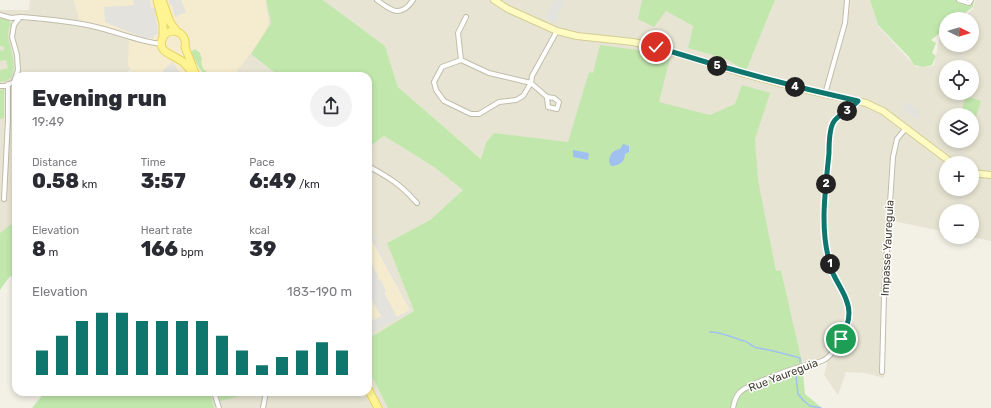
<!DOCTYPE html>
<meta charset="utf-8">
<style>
body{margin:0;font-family:Rubik,sans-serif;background:#f2f2f3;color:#2b2b33;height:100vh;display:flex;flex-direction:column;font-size:15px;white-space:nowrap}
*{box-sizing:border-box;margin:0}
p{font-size:13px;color:#7c7c81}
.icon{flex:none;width:22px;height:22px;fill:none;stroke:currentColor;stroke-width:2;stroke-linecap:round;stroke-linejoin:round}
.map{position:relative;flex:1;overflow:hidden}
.details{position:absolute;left:12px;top:72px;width:360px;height:324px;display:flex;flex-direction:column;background:#fff;border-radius:12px;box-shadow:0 2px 6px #0003}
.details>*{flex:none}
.needle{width:26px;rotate:95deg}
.tools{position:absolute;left:939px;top:12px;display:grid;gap:8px}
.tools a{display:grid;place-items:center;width:40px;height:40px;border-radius:50%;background:#fff;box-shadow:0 2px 6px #0003;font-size:20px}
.pin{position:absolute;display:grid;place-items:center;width:34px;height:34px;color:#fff;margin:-17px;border:2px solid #fff;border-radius:50%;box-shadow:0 1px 4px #0007}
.km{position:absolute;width:20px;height:20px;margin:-10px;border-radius:50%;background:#222;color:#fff;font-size:11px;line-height:20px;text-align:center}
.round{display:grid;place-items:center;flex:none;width:42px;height:42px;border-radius:21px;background:#f2f2f3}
.overview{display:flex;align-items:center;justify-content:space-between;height:68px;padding:0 20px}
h1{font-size:22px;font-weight:800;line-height:30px}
.figures{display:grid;grid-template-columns:repeat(3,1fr);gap:6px;height:68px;padding:4px 20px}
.figures div{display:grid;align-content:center}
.figures b{font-size:20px;font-weight:800}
.figures small{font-size:11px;font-weight:400}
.figures p{font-size:11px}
.chart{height:112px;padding:8px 20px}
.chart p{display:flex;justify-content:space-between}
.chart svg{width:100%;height:72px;margin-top:4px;stroke:#0f766e;stroke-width:6}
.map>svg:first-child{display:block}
.residential{fill:#e7e4d3;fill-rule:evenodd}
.commercial{fill:#f5eccf}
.green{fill:#c2e7ad}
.parking{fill:#e3e2dd}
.water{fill:#a0c1f0}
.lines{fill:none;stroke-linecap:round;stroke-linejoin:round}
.stream{stroke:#a0c1f0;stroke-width:1.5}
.street-casing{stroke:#c1bdaa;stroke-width:6}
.secondary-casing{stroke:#d3ce94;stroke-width:8}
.primary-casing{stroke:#e4d461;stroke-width:9}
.street{stroke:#fff;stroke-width:4}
.secondary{stroke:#fffbc3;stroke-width:6}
.primary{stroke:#fff392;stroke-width:7}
.route-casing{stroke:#fff;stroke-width:8}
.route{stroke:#0f766e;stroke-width:5}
.labels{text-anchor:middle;stroke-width:3;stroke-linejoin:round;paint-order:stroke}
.street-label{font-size:11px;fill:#454134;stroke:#fff}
</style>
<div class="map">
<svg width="991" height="408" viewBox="0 0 991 408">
<rect width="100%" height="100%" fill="#f3f1e5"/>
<path class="residential" d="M30,0h236l5,23 -16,25 19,24 -4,4h-137l-3,-6 -4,3v3h-110v144l-16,13v-223h29z
M323,0h319l-4,19 28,-8 27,15 -5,22 38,11 20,12 29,-71h95l8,26 38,41 18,-1 5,-26 7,-7v12h26v-26h-10l11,-10 2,-9h16v241l-21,-4h2v-26h-26v21l-53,-11 -8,105 -1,52 -19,-5 -19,-1 -8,23 -14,-20 3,-11 -1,-4 -4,-2 -20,4 -21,-92 -5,1 -263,-85 -115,-99 -13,-41zM946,67h26v26h-26zM946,115h26v26h-26zM946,163h26v26h-26z
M384,136l50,31 29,23 -33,30 -43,23 27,68 -46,28v-191z
M368,369l20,39h-208l-4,-16h192z"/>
<path class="commercial" d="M74,0h191l4,22 -5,14 -31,40h-99l-6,-11 1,-24 -50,-21z
M368,226l44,85 -44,24z"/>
<path class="green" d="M266,0h57l62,46 13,41 83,72 5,-16 8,-10 74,9 21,-70 4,1 7,-28 45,6 25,7 -11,44 51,13 25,-11 7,-19 28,8 -15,46 3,41 18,91 5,-1 21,92 3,32 17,14h-434l-20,-39v-30l46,-28 -27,-68 43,-23 33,-30 -29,-23 -50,-31 -16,12v-72h-98l4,-4 -23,-18 20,-31z
M642,0h133l-29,71 -20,-12 -38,-11 5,-22 -27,-15 -12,16 -16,-8z
M870,0h104l-1,7 -16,12h-11v9l-15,12 5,3 -4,10 4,3 -4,9 -9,2 -9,-2 -5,-8 -31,-32z
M0,17l8,3 3,4c-2,4 -3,8 -3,12 2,14 16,45 -8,46v-12l8,-2 -2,-8 -6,1v-11l3,1 1,-4 -4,-1z
M195,49l5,4 2,6 -1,3 2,7 3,2 2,5c-9,-4 -12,-15 -17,-24z
M4,89v28l-2,2h-2v-29z
M966,96l15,5 -9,29v-15h-12z
M16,220v57l-6,-1 -10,14v-57z
M45,392h165l4,16h-182z
M218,392h22v4l-20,5z"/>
<path class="parking" d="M133,0h17l1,8h4l3,26 -4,1v3h-9l-12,-4 -28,-12 -1,-15 30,-2z
M169,0h12l5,12 -11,5 -3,-12h-2z
M554,0l10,1 -9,22 -10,-5z
M173,62l9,14h-16l-3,-6z
M907,102l12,8v5l-1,4 -16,-10z
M368,226l44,85 -44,24v-12l13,-7 -13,-23v-36l11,20 -2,1 1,2 2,-1 6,12 -2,2 13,24 13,-7 -42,-77z"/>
<path class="water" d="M623,144l6,2v6l-4,2c0,8 -6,12 -14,12l-2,-4c0,-7 4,-12 11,-13z
M573,150l16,3 -1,7 -15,-3z"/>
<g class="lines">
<path class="stream" d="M710,332c10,0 19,4 28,7 3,2 6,1 9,3 3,2 7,6 11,6 13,2 28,6 42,10v4
M802,369l-6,7 2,18 5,6 7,6 11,2"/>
<g class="street-casing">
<path id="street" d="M377,0c14,11 24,18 36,0
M959,0l10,3 2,-3
M0,15l11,3 9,-1c25,2 51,4 76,10 22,5 43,15 66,17
M461,60l-19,7 -8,15 2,8 8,11 27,13h8l20,-12 17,-2 7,-4 8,-13 -42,-10 -28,-13 -3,-27 8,-16
M0,86h5l9,-4 4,-12 -1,-15 -5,-18 2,-12 6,-8
M825,94l20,-71 2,-23
M547,97l7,1 5,4 -2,7 -9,-2 -1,-10 -16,-14 1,-7 25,-45
M368,166c22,12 32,18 49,37
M4,199l4,-79v-36
M882,372l2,-77 9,-138 4,-18 9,-11
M214,392l5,16
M263,408l3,-16
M733,408c1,-6 3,-12 7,-16 9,-8 49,-22 62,-26 9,-3 18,-2 25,-8 9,-7 14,-19 19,-28 10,-23 -7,-39 -15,-60 -2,-4 -3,-10 -4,-14 -8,-40 0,-84 4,-124 0,-3 1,-7 2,-10 4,-8 19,-13 25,-21"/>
</g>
<g class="secondary-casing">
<path id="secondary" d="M494,0l14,9 49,22 20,5 56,6 19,4 93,28 49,13 72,16 17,8 69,52
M972,173l19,2"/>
</g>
<g class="primary-casing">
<path id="primary" d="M157,0l6,24v14
M162,0l8,22 7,10
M196,76c-5,-5 -9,-10 -13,-14 -8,-7 -26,-9 -21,-23 6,-14 26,-8 23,8l11,29
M368,389l10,19"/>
</g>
<use href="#street" class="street"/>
<use href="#secondary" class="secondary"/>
<use href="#primary" class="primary"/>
</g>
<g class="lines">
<g class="route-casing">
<path id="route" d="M656,47c67,21 134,39 202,54 -6,7 -22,15 -25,22 -4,8 -4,20 -4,30 -3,33 -9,70 -1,103 1,5 2,11 4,15 5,13 17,27 17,42 0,10 -4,18 -8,26"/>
</g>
<use href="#route" class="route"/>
</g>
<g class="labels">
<g class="street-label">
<text transform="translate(887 248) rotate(-87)" y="4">Impasse Yaureguia</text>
<text transform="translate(783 375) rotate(-21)" y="4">Rue Yaureguia</text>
</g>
</g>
</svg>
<div class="tools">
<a><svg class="needle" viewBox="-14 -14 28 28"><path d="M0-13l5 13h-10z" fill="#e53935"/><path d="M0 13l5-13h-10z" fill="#7c7c81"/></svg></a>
<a><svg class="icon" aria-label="locate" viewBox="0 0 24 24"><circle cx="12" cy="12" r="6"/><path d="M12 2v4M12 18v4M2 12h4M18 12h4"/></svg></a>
<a><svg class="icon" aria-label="layers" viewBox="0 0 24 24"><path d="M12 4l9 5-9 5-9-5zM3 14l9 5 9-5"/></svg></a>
<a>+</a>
<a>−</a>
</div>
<div class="pin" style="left:841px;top:339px;background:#1e9e55"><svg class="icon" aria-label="arrive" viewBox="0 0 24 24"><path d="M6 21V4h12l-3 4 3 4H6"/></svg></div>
<div class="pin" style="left:656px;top:47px;background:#d93025"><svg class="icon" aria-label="check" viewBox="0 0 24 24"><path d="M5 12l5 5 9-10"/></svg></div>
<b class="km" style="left:830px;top:264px">1</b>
<b class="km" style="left:826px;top:184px">2</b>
<b class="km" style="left:847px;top:111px">3</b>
<b class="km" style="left:795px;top:87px">4</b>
<b class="km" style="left:717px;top:66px">5</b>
<section class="details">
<div class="overview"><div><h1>Evening run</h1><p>19:49</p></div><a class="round"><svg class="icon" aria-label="share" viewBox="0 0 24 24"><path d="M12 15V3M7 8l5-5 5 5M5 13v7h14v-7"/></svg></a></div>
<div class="figures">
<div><p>Distance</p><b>0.58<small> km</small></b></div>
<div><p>Time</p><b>3:57</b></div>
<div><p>Pace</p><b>6:49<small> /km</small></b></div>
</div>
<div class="figures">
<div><p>Elevation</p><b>8<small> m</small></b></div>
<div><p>Heart rate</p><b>166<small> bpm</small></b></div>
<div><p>kcal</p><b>39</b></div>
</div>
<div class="chart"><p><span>Elevation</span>183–190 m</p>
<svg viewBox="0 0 160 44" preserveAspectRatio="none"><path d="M5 44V29M15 44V20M25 44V11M35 44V6M45 44V6M55 44V11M65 44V11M75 44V11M85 44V11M95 44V20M105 44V29M115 44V38M125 44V33M135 44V29M145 44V24M155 44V29"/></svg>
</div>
</section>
</div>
